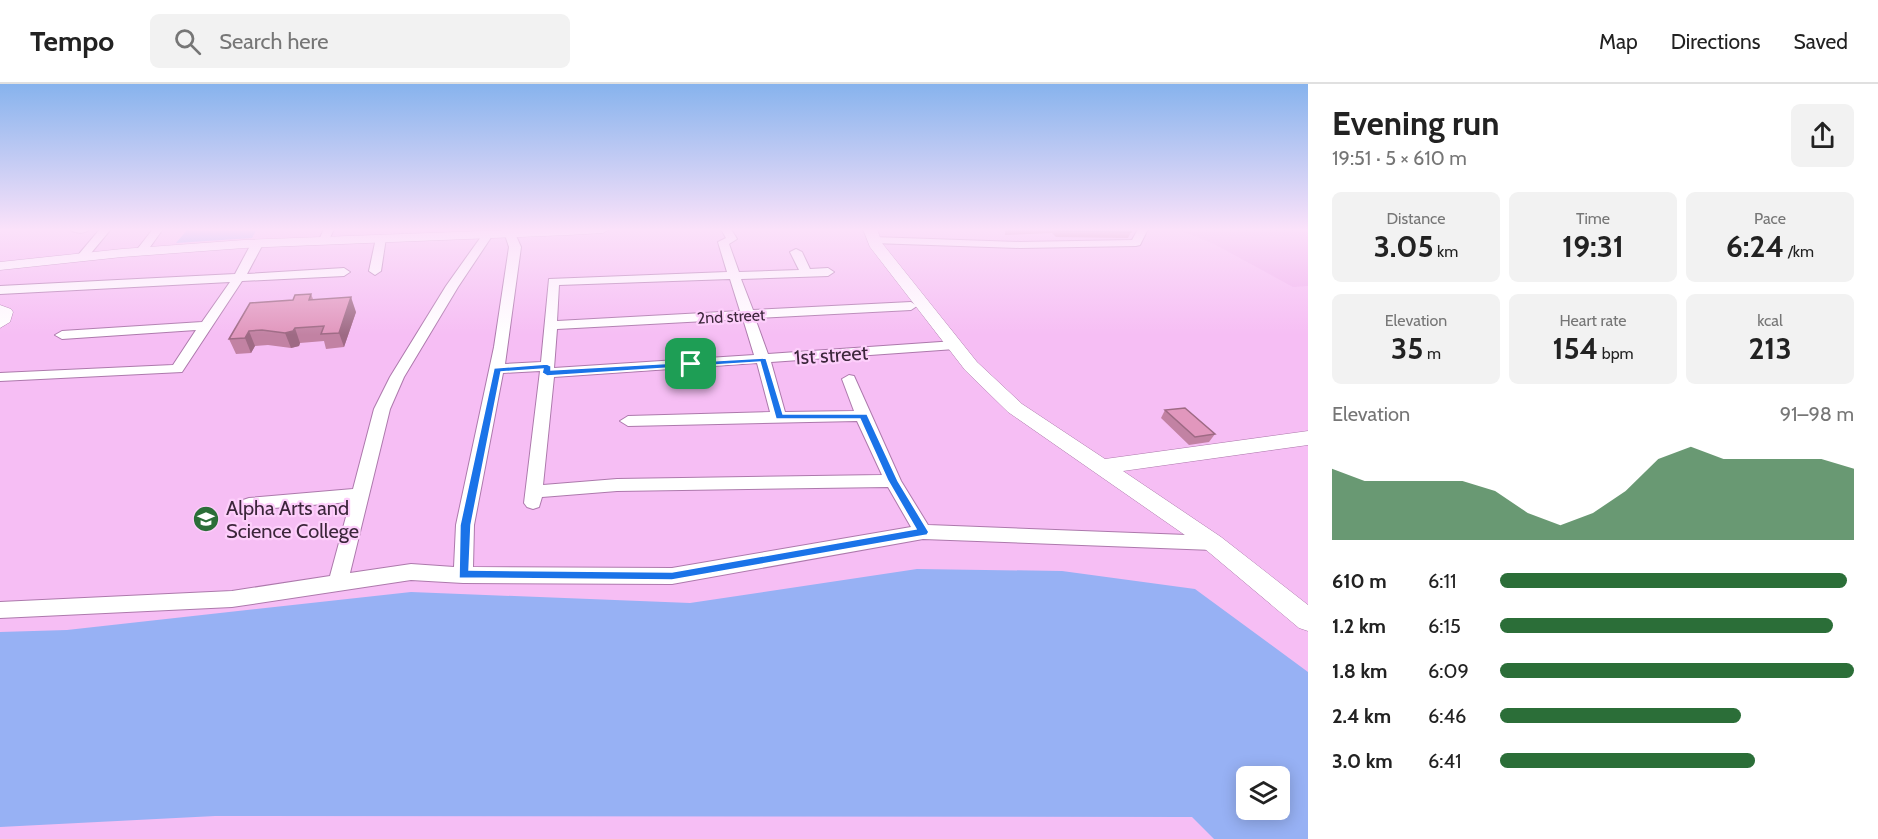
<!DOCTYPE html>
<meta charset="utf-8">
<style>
body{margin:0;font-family:Cabin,sans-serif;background:#f2f2f2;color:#222;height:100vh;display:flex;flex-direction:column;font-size:22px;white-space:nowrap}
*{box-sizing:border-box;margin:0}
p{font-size:20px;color:#767676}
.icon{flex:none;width:33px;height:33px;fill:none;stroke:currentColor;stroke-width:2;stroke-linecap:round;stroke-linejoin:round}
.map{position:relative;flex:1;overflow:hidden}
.sheet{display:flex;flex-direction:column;background:#fff;width:570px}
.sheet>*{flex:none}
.buttons{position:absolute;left:1236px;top:682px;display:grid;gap:12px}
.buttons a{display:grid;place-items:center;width:54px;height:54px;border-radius:9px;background:#fff;box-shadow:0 3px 15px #0003;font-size:30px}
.pin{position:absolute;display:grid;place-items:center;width:51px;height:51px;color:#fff;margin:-26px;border-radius:12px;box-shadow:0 3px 9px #0006}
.round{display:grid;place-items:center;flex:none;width:63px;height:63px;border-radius:9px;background:#f2f2f2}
.headline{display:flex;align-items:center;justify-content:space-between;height:102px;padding:0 24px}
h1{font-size:33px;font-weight:700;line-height:45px}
.stats{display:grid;grid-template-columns:repeat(3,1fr);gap:9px;height:102px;padding:6px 24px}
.stats div{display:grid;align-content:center;border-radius:9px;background:#f2f2f2;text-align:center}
.stats b{font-size:30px;font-weight:700}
.stats small{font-size:16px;font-weight:400}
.stats p{font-size:16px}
.chart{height:168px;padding:12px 24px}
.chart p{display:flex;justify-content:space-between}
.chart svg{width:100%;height:108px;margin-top:6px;fill:#2b6e38;opacity:.7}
ul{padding:0 24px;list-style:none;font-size:20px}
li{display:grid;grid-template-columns:96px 72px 1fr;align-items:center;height:45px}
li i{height:15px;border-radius:8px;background:#2b6e38}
header{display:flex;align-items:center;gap:36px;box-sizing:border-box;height:84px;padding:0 30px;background:#fff;border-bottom:2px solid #e0e0e0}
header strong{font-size:28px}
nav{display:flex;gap:33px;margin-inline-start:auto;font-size:21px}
.search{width:420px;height:54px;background:#f2f2f2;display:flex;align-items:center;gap:15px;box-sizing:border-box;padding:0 21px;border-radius:9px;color:#767676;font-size:22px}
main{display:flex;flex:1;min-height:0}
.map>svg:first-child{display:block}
.built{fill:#f1b3ef}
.water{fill:#97b1f4;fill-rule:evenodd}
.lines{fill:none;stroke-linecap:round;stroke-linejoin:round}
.minor-casing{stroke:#ad79ac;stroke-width:2}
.tertiary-casing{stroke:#ad79ac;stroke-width:1}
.minor{fill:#fff;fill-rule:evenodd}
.tertiary{fill:#fff;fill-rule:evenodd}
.wall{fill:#c282a3}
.shaded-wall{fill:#9e6a84}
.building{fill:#e197bd;stroke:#9e6a84;stroke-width:1.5}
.route{fill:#1a73e8;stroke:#fff;stroke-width:1.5;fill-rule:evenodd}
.labels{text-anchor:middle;stroke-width:4.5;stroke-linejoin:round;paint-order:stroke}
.far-street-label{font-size:16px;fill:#3c263b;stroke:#fdcffb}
.street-label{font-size:20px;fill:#3c263b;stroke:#fdcffb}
.poi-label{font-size:20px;fill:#3c263b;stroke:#fdcffb;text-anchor:start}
</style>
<header>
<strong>Tempo</strong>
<div class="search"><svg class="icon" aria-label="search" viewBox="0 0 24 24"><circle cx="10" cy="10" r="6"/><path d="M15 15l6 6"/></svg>Search here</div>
<nav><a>Map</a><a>Directions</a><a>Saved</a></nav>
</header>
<main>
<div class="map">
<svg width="1308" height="755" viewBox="0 0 1308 755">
<rect width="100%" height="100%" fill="#f6bef4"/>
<path class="built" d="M1177,145h131v57l-15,1 -79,-43z"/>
<path class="water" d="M188,145h69l-5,9 -76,5z
M917,485l145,2 133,18 113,83v167h-94l-22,-22 -977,-1 -215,11v-195l67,-2 344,-38 279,11zM1246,693h34v33h-34z"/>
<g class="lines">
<g class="minor-casing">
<path id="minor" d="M70,145h20c-4,5 -16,5 -20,0z
M100,145h11l-24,29h-8v-4z
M153,145h10l-18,25h-8l-2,-2z
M324,145h10l-6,13 -4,1 -5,-3z
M503,145h10l8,18 -16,117 36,-2 8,-83 178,-7 -9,-30 8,-4 -5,-9h10l6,10 -8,5 10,28 60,-2 -9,-18 6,-3 6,3 8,17 18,-1 6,4 -6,4 -87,3 12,31 158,-8 6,4 -6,4 -156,8 13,36 187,-13 7,4 -7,4 -184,13 14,50 69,-1 -12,-32 7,-4 5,1 47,105 27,44 285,11 7,2 2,5 -2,5 -7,2 -290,-11 -251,45 -209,-1 -52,-3 -179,27 -232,11v-16l232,-11 98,-15 20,-74 -101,8 -6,-2 -3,-4 3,-4 6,-2 104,-9 21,-80 16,-32 56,-91 37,-52 4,-1 5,3 -34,51 -54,90 -14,32 -40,164 61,-9 43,3 2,-42 38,-178 15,-100zM730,195l10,32 -183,10 2,-36zM743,235l11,36 -200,13 3,-39zM757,279l13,49 -142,4 -8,5 8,5 229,-5 25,54 -265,4 -74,6 11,-108zM540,287l-16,132 3,4 6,2 6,-2 3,-10 75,-6 271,-4 23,40 -239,41 -199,-1 1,-42 29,-152z
M1138,145h10l-8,16 -4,1 -116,2 -147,-5 -5,-3 5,-3 147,5 112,-2z
M381,151l5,3 -5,33 -6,4 -6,-4 7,-33z
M257,157l6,3 -16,30 97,-6 6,4 -6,4 -102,5 -60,91 -182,9v-8l173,-8 23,-35 -134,9 -7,-4 7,-4 140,-9 28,-40 -230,12v-8l235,-12 16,-30z"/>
</g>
<g class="tertiary-casing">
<path id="tertiary" d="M535,145h75l-7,4 -35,2 -324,13 -122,9 -122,13v-8l122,-13 122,-9z
M863,145h14l5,14 95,119 45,42 83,55 203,-28v14l-185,26 98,66 87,68v26l-9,-3 -94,-79 -197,-137 -43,-42 -95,-123z
M0,221l11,4 2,3 -3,10 -10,6z"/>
</g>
<use href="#minor" class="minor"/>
<use href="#tertiary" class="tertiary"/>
</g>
<path class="wall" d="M1005,145h125l1,3 -3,6 -72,-1 -4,-4 -47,2z
M311,210l2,5 43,13 -12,35 -18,2 -2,-8 -24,2 -1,3 -8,2 -23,-3 -13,1 -4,7 -15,1 -7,-15 64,-39z
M1165,326l50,24 -6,8 -20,3 -28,-27z"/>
<path class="shaded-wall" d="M351,213l5,15 -12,35 -5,-14z
M295,244l5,15 -1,3 -8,2 -6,-15z
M249,247l6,15 -4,7 -6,-15z"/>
<path class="building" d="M1056,145h74l1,3 -73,-1z
M311,210l-2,6 42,-3 -12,36 -18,1 3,-8 -29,2 -2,3 -8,2 -23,-3 -13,1 -4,7 -16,1 21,-36 43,-3 2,-5z
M1185,324l30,26 -20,3 -30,-27z"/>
<linearGradient id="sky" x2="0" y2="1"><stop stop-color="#87b3ed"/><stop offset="0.58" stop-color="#fbe2fa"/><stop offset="1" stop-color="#fbe2fa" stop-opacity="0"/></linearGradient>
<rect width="1308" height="251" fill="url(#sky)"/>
<path class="route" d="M766,274l17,56h84l31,67 31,51 -2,3 -255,45 -213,-2 1,-53 34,-157 53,-4 4,2v4zM760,278l16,57h84l28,62 28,48 -244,43 -203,-2 2,-45 30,-153 42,-3 -1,4 5,3z"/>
<defs>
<g id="school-disc" transform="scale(1.35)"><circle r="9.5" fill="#2b6e38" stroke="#fdcffb"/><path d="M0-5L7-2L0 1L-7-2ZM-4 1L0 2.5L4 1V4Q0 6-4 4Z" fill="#fff"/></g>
</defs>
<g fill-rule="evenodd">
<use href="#school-disc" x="206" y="435"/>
</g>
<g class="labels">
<g class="far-street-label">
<text transform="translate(731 232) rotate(-3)" y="6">2nd street</text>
</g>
<g class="street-label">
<text transform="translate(831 271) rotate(-4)" y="7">1st street</text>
</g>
<g class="poi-label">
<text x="226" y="431">Alpha Arts and<tspan x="226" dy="23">Science College</tspan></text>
</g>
</g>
</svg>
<div class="buttons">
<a><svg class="icon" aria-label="layers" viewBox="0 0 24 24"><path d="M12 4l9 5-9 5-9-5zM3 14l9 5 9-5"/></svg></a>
</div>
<div class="pin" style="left:691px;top:280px;background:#1e9e55"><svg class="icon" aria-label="arrive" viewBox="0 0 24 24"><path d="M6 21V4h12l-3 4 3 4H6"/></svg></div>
</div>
<section class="sheet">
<div class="headline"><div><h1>Evening run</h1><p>19:51 · 5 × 610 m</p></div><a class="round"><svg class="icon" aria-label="share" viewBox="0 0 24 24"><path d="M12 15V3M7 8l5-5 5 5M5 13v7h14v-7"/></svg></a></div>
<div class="stats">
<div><p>Distance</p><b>3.05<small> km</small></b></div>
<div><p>Time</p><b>19:31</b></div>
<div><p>Pace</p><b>6:24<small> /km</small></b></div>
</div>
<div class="stats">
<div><p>Elevation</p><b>35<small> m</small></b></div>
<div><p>Heart rate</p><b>154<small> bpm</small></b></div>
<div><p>kcal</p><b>213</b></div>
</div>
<div class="chart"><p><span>Elevation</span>91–98 m</p>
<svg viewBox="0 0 160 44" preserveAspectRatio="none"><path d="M0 44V15L10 20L20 20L30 20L40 20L50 24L60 33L70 38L80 33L90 24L100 11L110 6L120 11L130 11L140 11L150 11L160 15V44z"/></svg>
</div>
<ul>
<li><b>610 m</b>6:11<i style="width:98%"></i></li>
<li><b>1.2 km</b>6:15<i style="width:94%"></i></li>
<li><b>1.8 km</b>6:09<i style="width:100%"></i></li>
<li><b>2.4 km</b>6:46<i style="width:68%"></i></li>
<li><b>3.0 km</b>6:41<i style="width:72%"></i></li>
</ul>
</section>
</main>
